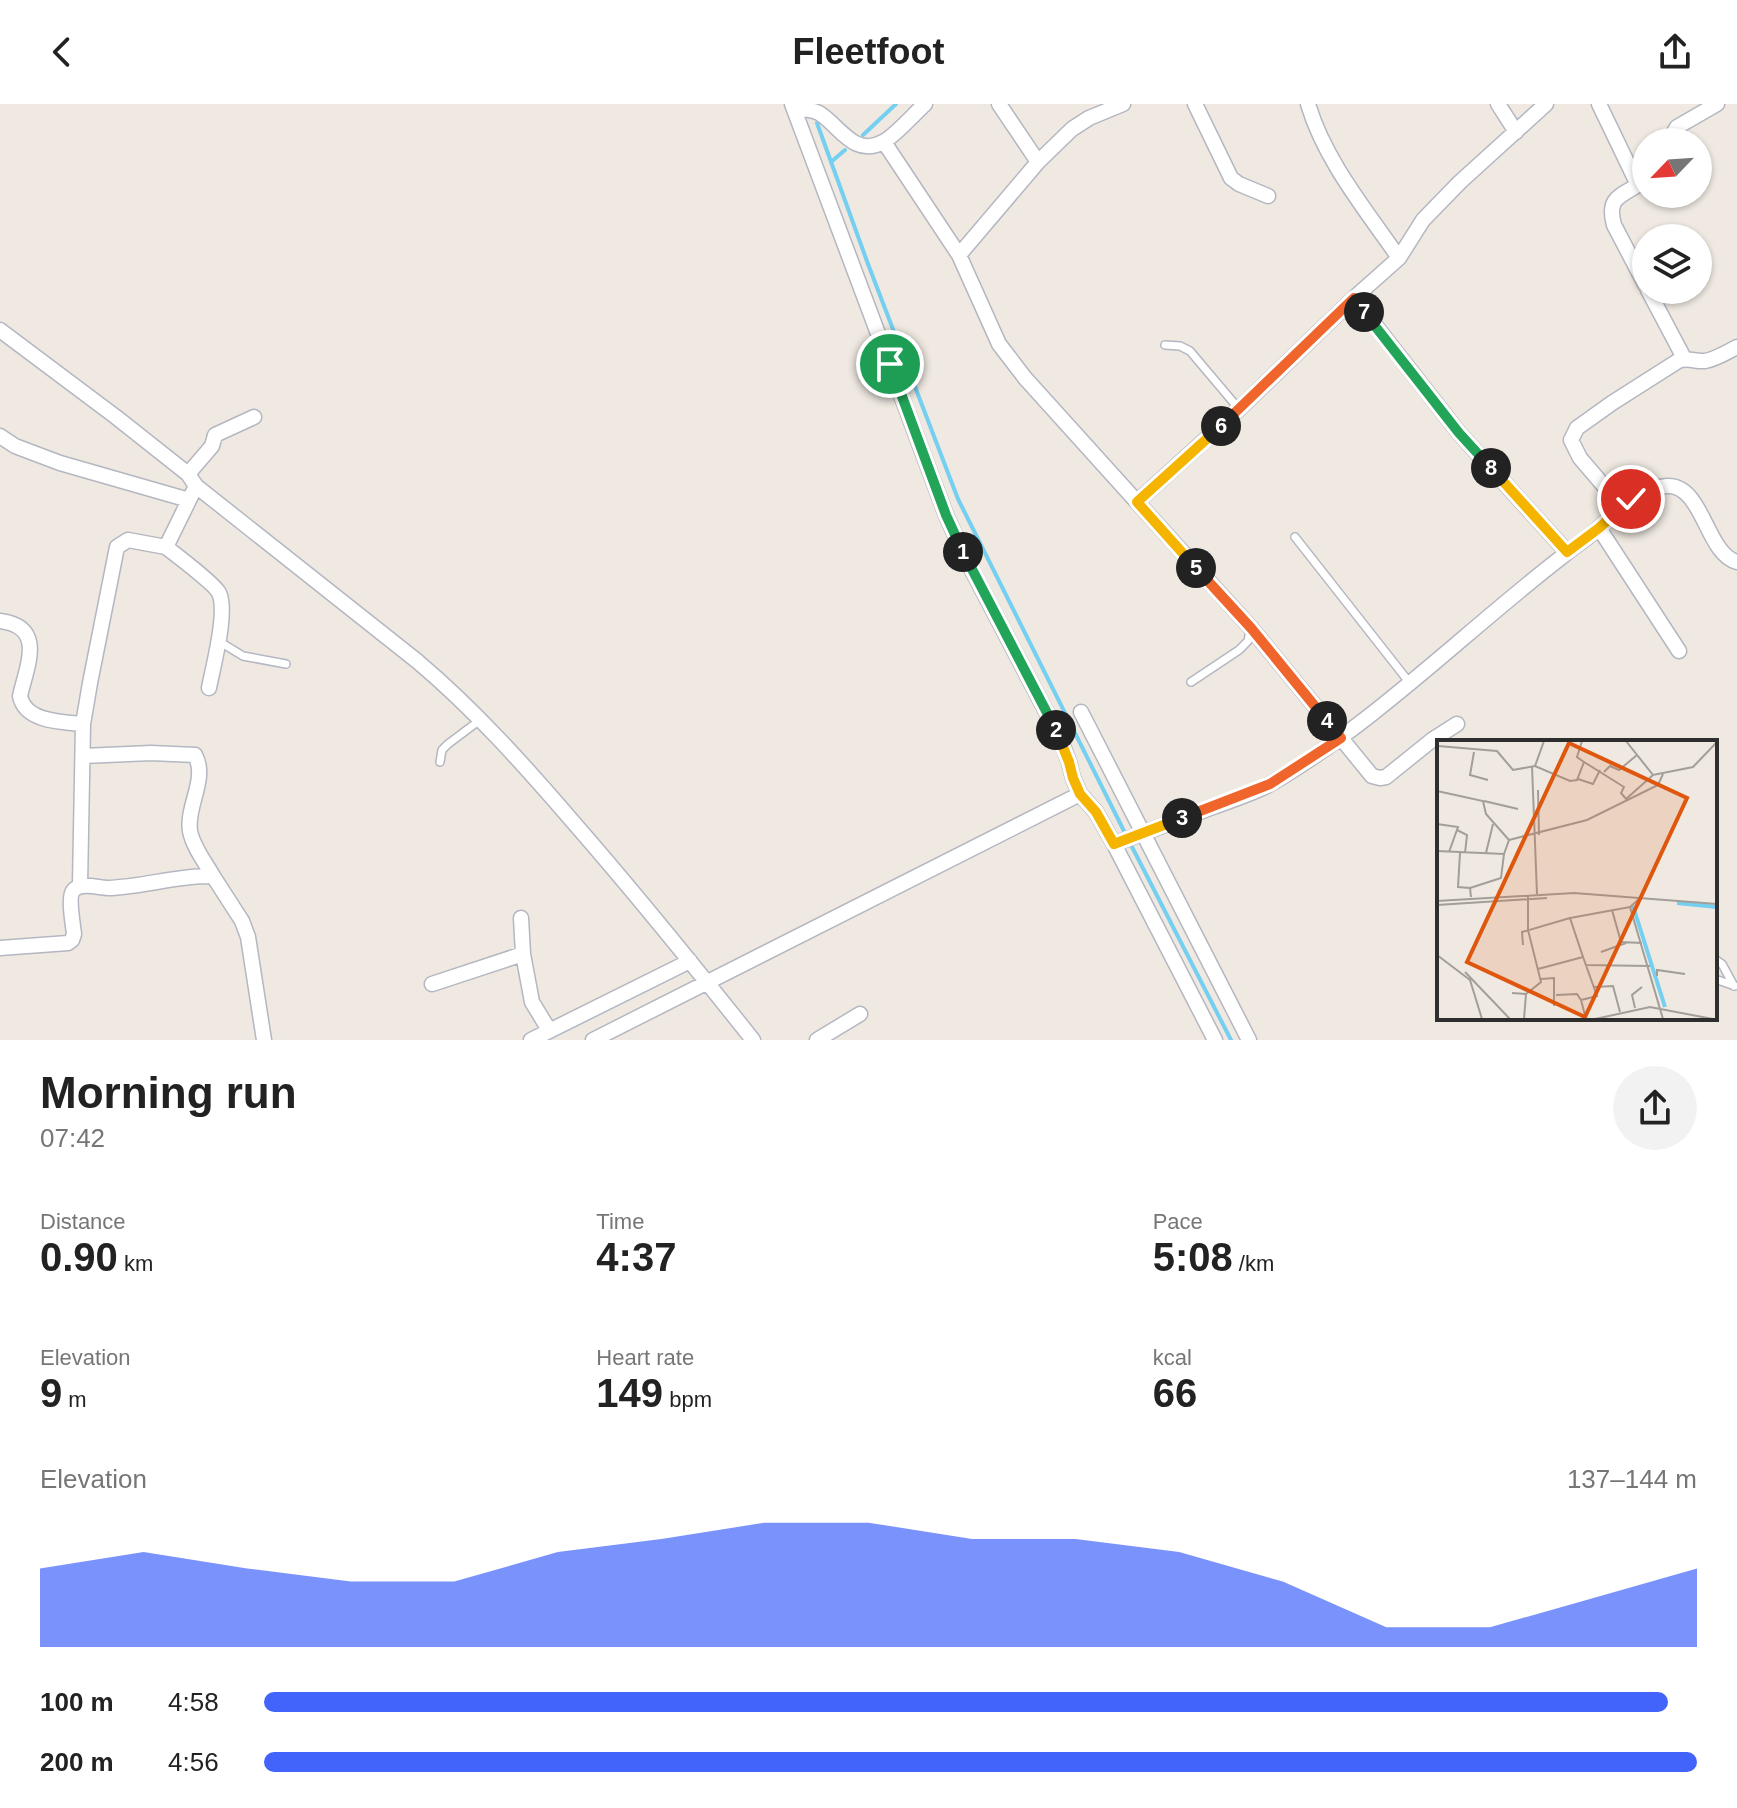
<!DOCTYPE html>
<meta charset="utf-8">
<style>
body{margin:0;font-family:Helvetica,sans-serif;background:#f2f2f2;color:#222;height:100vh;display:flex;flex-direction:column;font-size:30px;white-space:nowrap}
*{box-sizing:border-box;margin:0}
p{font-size:26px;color:#767676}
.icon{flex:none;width:44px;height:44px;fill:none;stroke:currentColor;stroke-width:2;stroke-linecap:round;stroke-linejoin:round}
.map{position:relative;height:936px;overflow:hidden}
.panel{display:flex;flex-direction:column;background:#fff;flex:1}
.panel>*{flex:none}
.needle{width:52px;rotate:245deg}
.fabs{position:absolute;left:1632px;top:24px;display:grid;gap:16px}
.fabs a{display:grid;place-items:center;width:80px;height:80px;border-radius:50%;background:#fff;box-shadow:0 2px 6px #0004;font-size:40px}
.pin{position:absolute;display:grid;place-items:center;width:68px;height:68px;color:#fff;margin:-34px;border:4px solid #fff;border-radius:50%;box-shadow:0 2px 8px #0007}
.km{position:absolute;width:40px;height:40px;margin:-20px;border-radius:50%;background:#222;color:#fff;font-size:22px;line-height:40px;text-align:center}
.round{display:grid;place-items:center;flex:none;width:84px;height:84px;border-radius:42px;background:#f2f2f2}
.headline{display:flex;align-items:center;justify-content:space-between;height:136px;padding:0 40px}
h1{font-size:44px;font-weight:600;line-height:60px}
.metrics{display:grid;grid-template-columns:repeat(3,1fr);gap:12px;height:136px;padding:8px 40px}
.metrics div{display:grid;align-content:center}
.metrics b{font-size:40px;font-weight:600}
.metrics small{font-size:22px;font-weight:400}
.metrics p{font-size:22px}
.chart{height:224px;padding:16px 40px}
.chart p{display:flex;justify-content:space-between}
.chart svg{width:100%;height:144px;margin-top:8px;fill:#4264fb;opacity:.7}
ul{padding:0 40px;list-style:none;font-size:26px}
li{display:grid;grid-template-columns:128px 96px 1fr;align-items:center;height:60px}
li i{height:20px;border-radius:10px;background:#4264fb}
header{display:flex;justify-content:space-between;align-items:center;height:104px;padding:0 40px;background:#fff;font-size:36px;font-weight:600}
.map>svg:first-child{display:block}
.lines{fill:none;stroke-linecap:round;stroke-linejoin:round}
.stream{stroke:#75cff0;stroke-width:4}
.lane-casing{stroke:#b4b7c1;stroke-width:10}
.street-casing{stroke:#b4b7c1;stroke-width:17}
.lane{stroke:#fff;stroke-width:7}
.street{stroke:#fff;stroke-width:14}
.split-1-casing{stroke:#fff;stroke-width:16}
.split-2-casing{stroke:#fff;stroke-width:16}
.split-3-casing{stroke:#fff;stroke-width:16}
.split-4-casing{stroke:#fff;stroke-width:16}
.split-5-casing{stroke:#fff;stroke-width:16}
.split-6-casing{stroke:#fff;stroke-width:16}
.split-7-casing{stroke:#fff;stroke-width:16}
.split-8-casing{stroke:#fff;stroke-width:16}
.split-9-casing{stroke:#fff;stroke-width:16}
.split-1{stroke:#22a559;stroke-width:10}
.split-2{stroke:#22a559;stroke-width:10}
.split-3{stroke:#f5b400;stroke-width:10}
.split-4{stroke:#f0652b;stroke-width:10}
.split-5{stroke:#f0652b;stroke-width:10}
.split-6{stroke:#f5b400;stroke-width:10}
.split-7{stroke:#f0652b;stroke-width:10}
.split-8{stroke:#22a559;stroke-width:10}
.split-9{stroke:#f5b400;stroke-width:10}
.inset-river{fill:none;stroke:#75cff0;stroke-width:4}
.inset-road{fill:none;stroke:#a29e99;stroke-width:2}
.view{fill:#df570e;fill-opacity:0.15;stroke:#df570e;stroke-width:4}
.inset-edge{fill:none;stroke:#2e2e2e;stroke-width:4}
</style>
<header><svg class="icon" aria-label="back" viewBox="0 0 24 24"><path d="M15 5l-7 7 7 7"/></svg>Fleetfoot<svg class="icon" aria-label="share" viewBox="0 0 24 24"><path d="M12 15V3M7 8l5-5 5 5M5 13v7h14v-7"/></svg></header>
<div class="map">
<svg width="1737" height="936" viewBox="0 0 1737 936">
<rect width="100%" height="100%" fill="#efe9e1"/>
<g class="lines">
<path class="stream" d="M817,19l51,141 90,235 168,336
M863,31l33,-31
M831,58l14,-12
M1130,739l101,197"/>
<g class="lane-casing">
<path id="lane" d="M1165,241l15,1 10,5 49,58
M1295,433l114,145
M220,538l23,14 43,8
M1191,578l48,-32 9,-9 2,-10
M440,658l2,-12 6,-6 32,-24
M1715,855l7,5 12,22
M1715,875l20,7"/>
</g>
<g class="street-casing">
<path id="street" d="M792,0l154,411 17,38 97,185 9,24 4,16 7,16 16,18 18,32 101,196
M999,0l39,58
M1195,0l36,74 8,6 29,12
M1308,0c17,57 58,106 91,154
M1498,0l18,28
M1546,0l-86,78 -37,38 -24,38 -45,40 105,135 108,119
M1599,0l39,81 8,-5
M794,5c8,0 17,0 25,4 20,12 35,45 64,29 12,-6 31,-28 42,-38
M884,38l75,113 40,89 26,34 112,124 102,-93 115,-111
M1676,38l-2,-10 3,-5 40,-23
M1638,81c-20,12 -31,14 -24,40l32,61
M959,151l79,-93 34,-33 17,-11 34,-14
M1648,186l36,68
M0,226l116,87 72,57 8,12 221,175c58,49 108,105 157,162 62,71 121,144 179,217
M0,332l15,10 45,17 129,37
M188,370l24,-28 3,-11 39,-18
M1137,398l114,126 121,148 8,2 6,-1 46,-37 25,-16
M1622,403l-42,-49 -9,-18 6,-12 35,-25 66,-42c10,-4 17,1 27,0 11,-2 22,-9 32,-14
M1599,424l80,123
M166,443c10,8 49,37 53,46 9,18 -6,74 -10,95
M0,517c46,6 27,44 20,75 5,26 42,26 63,28
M1081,608l168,328
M83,652l68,-3 44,2c13,24 -9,51 -5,76 3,16 15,31 23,45
M1114,740c32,-12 64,-24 96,-36 21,-8 43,-14 62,-25 104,-61 195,-153 291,-227 12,-10 26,-19 38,-30 20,-17 37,-38 66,-40 36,-2 39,68 70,76
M80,781l3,-161 7,-41 27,-136 11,-7 38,7 30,-61
M521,814l2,36 9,48 17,28
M0,844l68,-5 4,-3 2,-6c-1,-9 -6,-37 -1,-43 7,-10 25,-3 35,-3 35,-1 70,-13 105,-12l29,45 6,16 16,103
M432,880l91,-30
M531,936l159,-79
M593,936l487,-246
M817,936l43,-26"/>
</g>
<use href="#lane" class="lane"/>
<use href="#street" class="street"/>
</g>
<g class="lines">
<g class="split-1-casing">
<path id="split-1" d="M890,260l56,151 17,37"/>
</g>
<g class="split-2-casing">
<path id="split-2" d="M963,448l93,178"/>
</g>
<g class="split-3-casing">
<path id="split-3" d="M1056,626l13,32 4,16 7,16 16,18 18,32 68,-26"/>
</g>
<g class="split-4-casing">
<path id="split-4" d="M1182,714l88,-34 71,-46 -14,-17"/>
</g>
<g class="split-5-casing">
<path id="split-5" d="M1196,464l55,60 76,93"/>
</g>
<g class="split-6-casing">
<path id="split-6" d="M1196,464l-59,-66 84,-76"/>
</g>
<g class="split-7-casing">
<path id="split-7" d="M1221,322l133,-128 10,14"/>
</g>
<g class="split-8-casing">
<path id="split-8" d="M1364,208l95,121 32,35"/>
</g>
<g class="split-9-casing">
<path id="split-9" d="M1491,364l76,84 32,-24 32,-29"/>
</g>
<use href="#split-1" class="split-1"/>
<use href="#split-2" class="split-2"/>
<use href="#split-3" class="split-3"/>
<use href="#split-4" class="split-4"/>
<use href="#split-5" class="split-5"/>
<use href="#split-6" class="split-6"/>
<use href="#split-7" class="split-7"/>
<use href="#split-8" class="split-8"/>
<use href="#split-9" class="split-9"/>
</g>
<g transform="translate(1437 636)">
<rect width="280" height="280" fill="#efe9e1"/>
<path class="inset-river" d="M240,163l40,4M196,166l32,101"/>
<path class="inset-road" d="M189,1l27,34 40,-8 24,-25M1,6l59,5 16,19 22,-4 35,15 7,-1 7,-18 -7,-5 5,-16M37,12l-4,23 18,5M147,22l40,25 -3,6 6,7M95,26l5,128M98,26l9,-25M167,32l6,-6 9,4 18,-15M141,39l15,5 7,-14M101,50l1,45M0,51l46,10 3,13 23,26 -5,14 -67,-3M189,59l27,-24M47,61l34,8M0,84l21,3 -9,25M20,90l10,5 -2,18M72,100l78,-20 71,-35 5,-11M23,113l-2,34 12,1 1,9M49,113l7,-29M33,148l31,-10 3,-24M202,159l-9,8 33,112M0,161l137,-8 143,11M0,165l110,-7M175,170l9,32 21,1M86,205l-1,-13 48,-14M164,212l25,-9M0,215l33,25 12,39M146,217l-13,-39 60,-11M148,225l65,1M101,229l45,-12 14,39 -16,4 5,19M28,232l45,47M220,236v-6l28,4M104,239l13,-1v28M157,247l19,-1 7,26M75,253l14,1 -2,25M89,254l15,-12 -13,-52v-35M119,255l21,-1 4,6M198,268l-3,-13 10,-8M158,279l55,-12 63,12"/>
<path class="view" d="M132,3l118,55 -102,219 -118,-55z"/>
<rect width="280" height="280" class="inset-edge"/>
</g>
</svg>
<div class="fabs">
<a><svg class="needle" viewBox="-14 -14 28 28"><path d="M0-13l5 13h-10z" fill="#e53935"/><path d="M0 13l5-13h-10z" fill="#767676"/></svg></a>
<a><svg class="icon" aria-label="layers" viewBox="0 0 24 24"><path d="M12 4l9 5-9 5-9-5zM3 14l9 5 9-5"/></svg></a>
</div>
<div class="pin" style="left:890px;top:260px;background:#1e9e55"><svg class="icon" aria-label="arrive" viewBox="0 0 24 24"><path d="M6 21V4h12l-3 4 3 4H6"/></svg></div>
<div class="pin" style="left:1631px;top:395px;background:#d93025"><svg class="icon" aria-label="check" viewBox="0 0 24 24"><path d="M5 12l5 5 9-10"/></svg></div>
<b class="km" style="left:963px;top:448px">1</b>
<b class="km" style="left:1056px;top:626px">2</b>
<b class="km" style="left:1182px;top:714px">3</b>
<b class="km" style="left:1327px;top:617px">4</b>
<b class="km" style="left:1196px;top:464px">5</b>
<b class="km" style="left:1221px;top:322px">6</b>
<b class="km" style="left:1364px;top:208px">7</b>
<b class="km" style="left:1491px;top:364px">8</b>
</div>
<section class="panel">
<div class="headline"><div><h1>Morning run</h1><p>07:42</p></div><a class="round"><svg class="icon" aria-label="share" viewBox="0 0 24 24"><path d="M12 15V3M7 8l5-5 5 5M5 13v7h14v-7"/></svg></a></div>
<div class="metrics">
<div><p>Distance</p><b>0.90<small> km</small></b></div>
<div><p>Time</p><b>4:37</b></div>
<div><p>Pace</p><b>5:08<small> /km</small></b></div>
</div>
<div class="metrics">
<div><p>Elevation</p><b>9<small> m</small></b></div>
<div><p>Heart rate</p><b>149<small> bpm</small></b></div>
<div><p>kcal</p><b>66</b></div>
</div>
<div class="chart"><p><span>Elevation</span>137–144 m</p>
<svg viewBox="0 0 160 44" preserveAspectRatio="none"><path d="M0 44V20L10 15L20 20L30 24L40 24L50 15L60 11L70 6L80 6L90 11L100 11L110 15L120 24L130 38L140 38L150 29L160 20V44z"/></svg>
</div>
<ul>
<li><b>100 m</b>4:58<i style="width:98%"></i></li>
<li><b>200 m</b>4:56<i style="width:100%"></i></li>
</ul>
</section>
